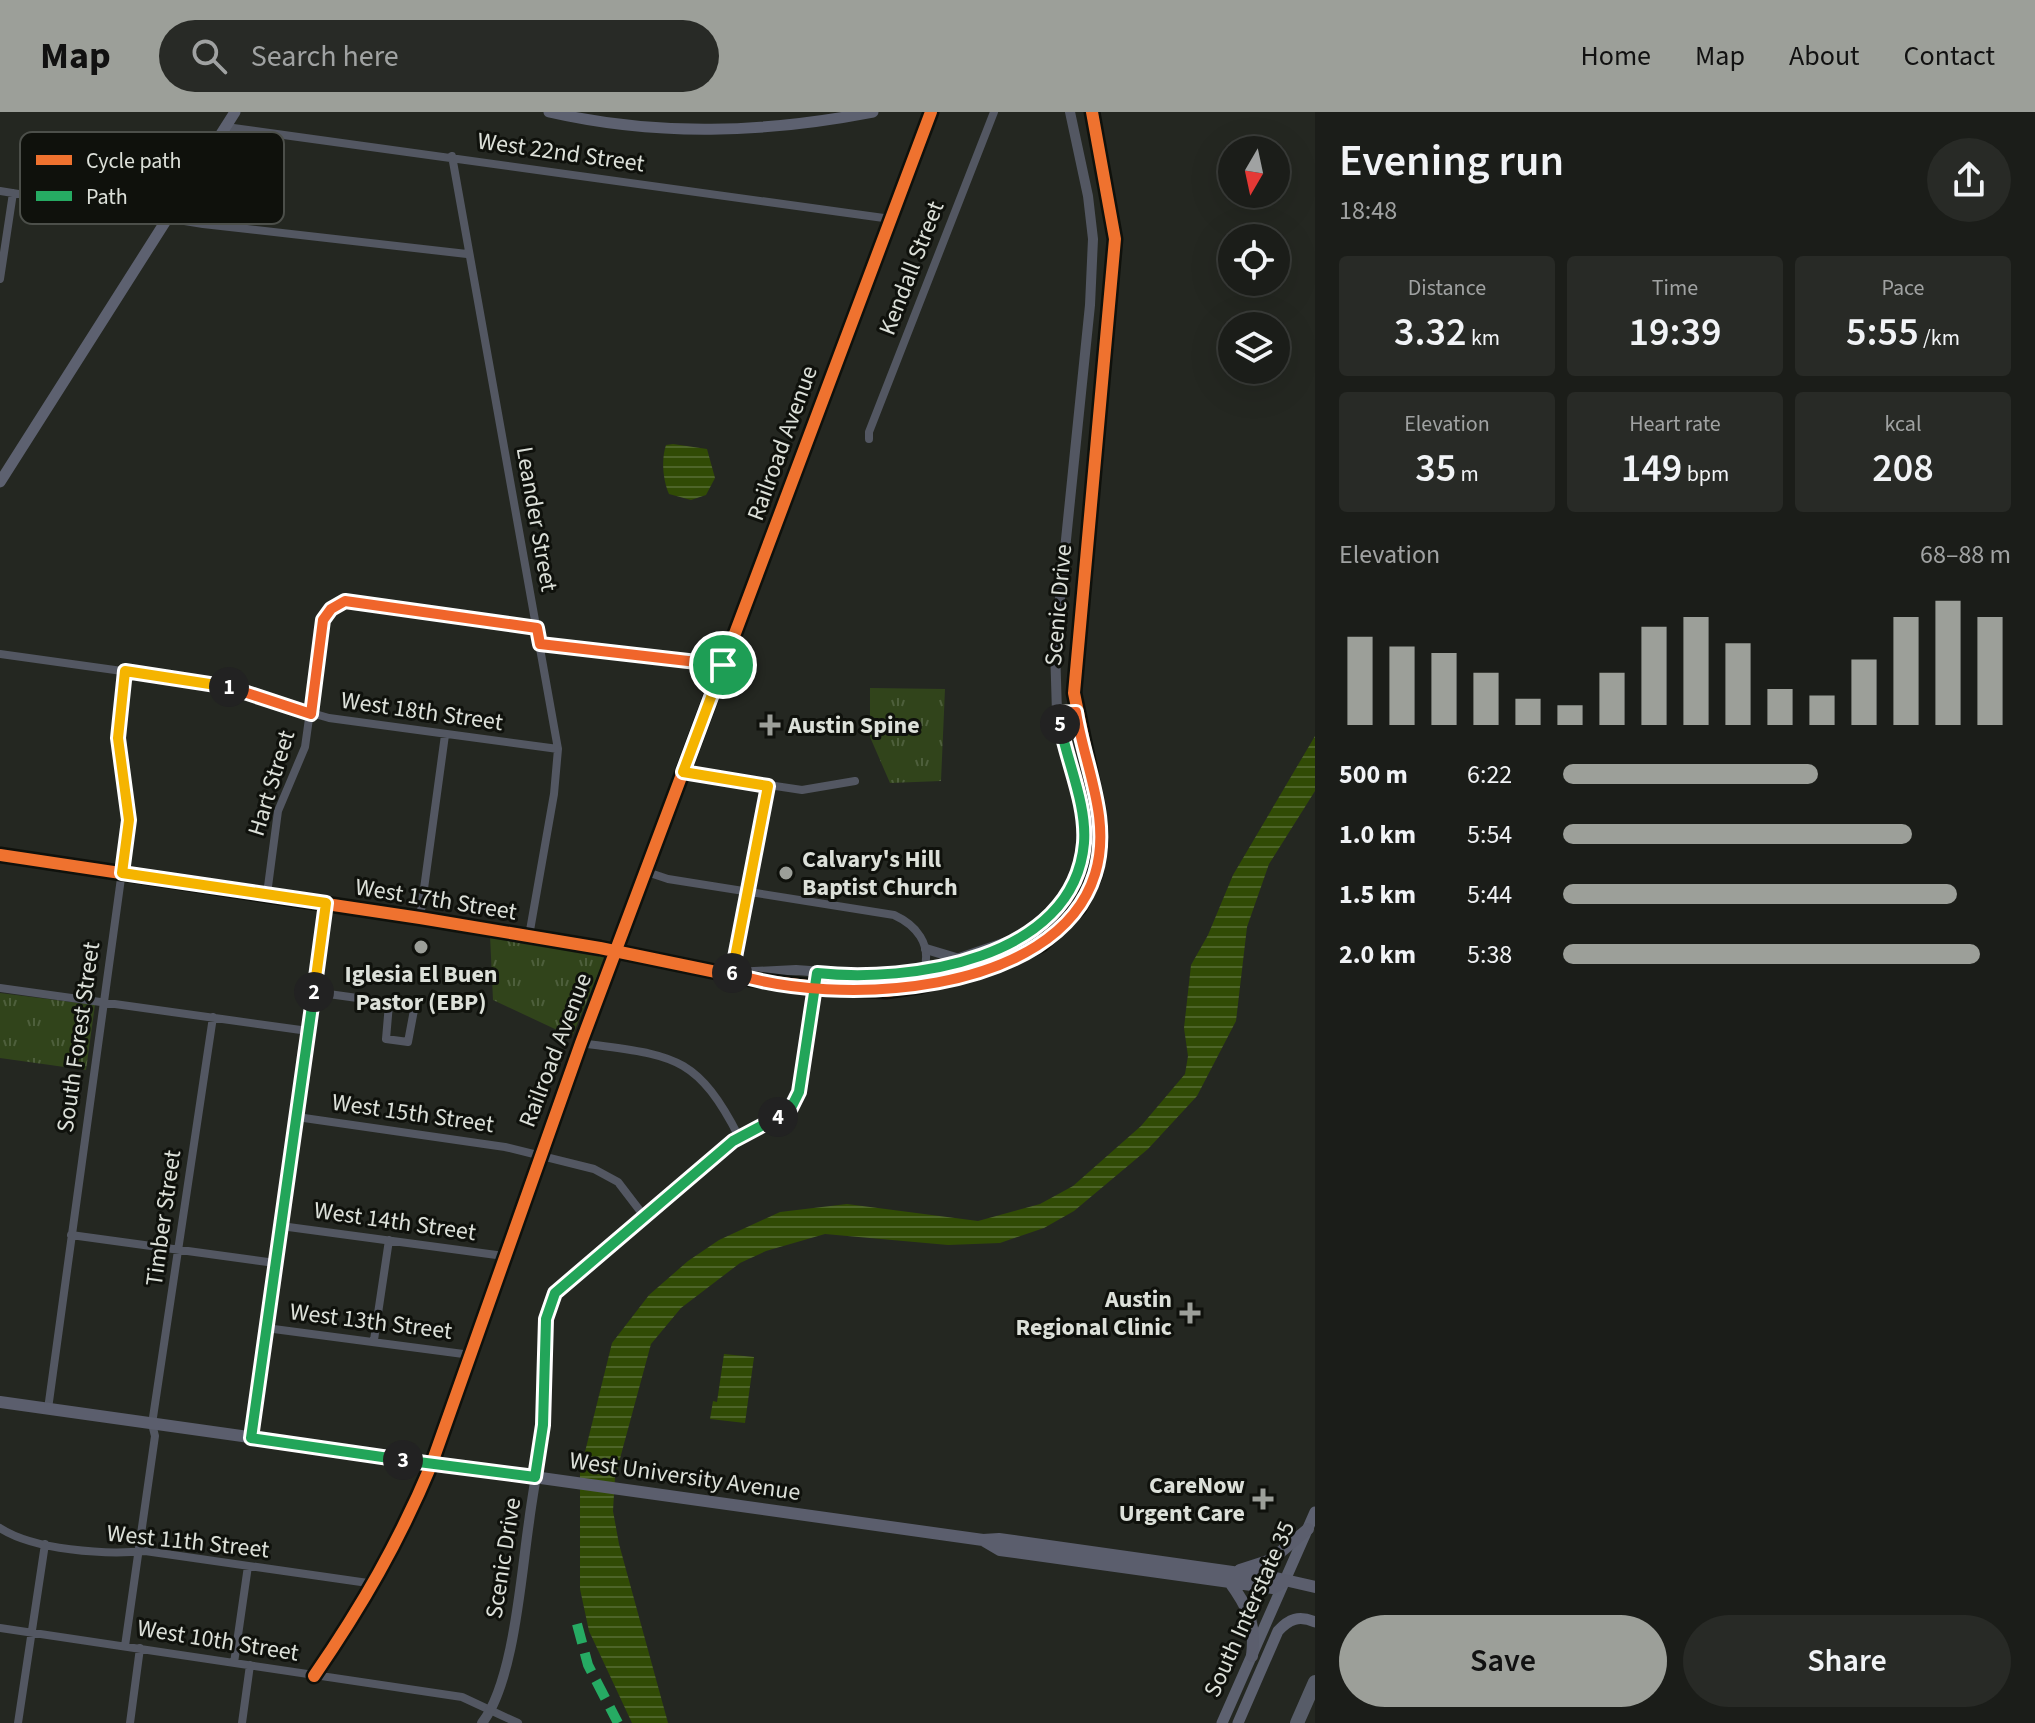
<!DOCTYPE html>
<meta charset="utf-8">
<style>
body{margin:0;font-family:"Source Sans 3",sans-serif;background:#282a26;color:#f1f3f6;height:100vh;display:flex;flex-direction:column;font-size:30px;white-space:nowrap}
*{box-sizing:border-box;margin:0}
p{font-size:26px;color:#a0a2a2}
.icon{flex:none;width:44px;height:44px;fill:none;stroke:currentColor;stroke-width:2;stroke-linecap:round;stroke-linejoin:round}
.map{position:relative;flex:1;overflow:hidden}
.panel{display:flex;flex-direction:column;background:#1b1d19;width:720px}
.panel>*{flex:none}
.needle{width:52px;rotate:189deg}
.tools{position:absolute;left:1218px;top:24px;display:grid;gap:16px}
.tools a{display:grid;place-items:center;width:72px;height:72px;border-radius:50%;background:#1b1d19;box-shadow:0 8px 32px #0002,0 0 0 2px #393b38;font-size:40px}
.pin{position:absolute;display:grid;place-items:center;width:68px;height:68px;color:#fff;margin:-34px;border:4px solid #fff;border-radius:50%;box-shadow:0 2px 8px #0007}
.km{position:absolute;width:40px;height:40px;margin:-20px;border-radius:50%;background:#222;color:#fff;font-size:22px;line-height:40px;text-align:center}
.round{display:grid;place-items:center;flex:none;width:84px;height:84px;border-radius:42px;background:#282a26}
.head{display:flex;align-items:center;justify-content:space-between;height:136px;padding:0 24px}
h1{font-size:44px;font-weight:600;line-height:60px}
.metrics{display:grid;grid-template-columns:repeat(3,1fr);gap:12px;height:136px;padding:8px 24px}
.metrics div{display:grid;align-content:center;border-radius:8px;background:#282a26;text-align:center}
.metrics b{font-size:40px;font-weight:600}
.metrics small{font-size:22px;font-weight:400}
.metrics p{font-size:22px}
.chart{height:224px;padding:16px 24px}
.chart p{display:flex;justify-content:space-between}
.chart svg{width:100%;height:144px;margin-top:8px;stroke:#9c9f99;stroke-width:6}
.primary-button{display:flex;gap:16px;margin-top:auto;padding:16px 24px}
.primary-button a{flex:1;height:92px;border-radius:48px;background:#9c9f99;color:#111;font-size:32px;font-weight:600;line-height:92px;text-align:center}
.primary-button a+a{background:#282a26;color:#f1f3f6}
ul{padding:0 24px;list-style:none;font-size:26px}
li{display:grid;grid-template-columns:128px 96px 1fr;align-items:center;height:60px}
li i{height:20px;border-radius:10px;background:#9c9f99}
header{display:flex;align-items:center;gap:48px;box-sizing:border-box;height:112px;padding:0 40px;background:#9c9f99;color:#111}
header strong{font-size:38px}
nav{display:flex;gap:44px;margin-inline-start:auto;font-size:28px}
.search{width:560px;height:72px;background:#282a26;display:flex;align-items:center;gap:20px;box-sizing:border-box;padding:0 28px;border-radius:44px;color:#a0a2a2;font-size:30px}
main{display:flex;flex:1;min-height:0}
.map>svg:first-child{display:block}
.grass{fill:url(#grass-tufts)}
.water{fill:url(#water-rules)}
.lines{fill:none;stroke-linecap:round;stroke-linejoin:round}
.minor{stroke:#535762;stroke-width:8}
.tertiary{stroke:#535762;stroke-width:10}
.secondary{stroke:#5d6170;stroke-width:11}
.primary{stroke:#5b5e6d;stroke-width:12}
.motorway{stroke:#575c68;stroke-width:14}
.quiet{stroke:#26ab63;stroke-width:10;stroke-dasharray:20 10;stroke-linecap:butt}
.cycleway-casing{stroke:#0f110c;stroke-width:17}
.cycleway{stroke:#ef722f;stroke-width:12}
.split-1-casing{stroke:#fff;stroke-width:16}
.split-2-casing{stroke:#fff;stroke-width:16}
.split-3-casing{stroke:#fff;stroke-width:16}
.split-4-casing{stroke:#fff;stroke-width:16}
.split-5-casing{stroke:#fff;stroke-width:16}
.split-6-casing{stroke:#fff;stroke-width:16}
.split-7-casing{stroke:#fff;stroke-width:16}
.split-1{stroke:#f0652b;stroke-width:10}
.split-2{stroke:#f5b400;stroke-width:10}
.split-3{stroke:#22a559;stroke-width:10}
.split-4{stroke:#22a559;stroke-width:10}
.split-5{stroke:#22a559;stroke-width:10}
.split-6{stroke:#f0652b;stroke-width:10}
.split-7{stroke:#f5b400;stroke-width:10}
.poi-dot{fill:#9c9f99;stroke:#0f110c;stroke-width:3}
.labels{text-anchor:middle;stroke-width:6;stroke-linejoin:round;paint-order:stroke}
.street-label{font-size:24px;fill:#dce0d9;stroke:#0f110c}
.poi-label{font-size:24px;font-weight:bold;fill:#dce0d9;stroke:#0f110c;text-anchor:start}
.key{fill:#0f110c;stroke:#4c4f4a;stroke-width:2}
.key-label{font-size:22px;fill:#dce0d9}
</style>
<header>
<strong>Map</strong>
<div class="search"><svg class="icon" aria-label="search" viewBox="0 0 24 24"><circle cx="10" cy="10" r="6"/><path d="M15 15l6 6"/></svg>Search here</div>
<nav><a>Home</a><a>Map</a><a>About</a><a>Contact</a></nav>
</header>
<main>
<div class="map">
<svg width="1315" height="1611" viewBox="0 0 1315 1611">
<defs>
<pattern id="grass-tufts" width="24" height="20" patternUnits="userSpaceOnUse" patternTransform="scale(2)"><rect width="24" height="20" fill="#31441b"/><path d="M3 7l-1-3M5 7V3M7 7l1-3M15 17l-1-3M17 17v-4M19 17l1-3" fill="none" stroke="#4e5f3c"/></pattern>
<pattern id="water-rules" width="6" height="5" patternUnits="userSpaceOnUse" patternTransform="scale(2)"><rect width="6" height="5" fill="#314b05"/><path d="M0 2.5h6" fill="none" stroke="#4e6529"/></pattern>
</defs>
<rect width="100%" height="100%" fill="#242721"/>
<path class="grass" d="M870,576l75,1 -4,92 -51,2 -20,-46z
M490,823l116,20 -34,82 -79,-37z
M0,881l95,12 -9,65 -86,-12z"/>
<path class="water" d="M673,332l34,5 8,29 -9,17 -15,5 -22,-6c-6,-14 -8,-34 -3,-49z
M1315,624v55l-46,73 -22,63 -11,94 -39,75 -49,53 -74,62 -30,17 -44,15 -52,2 -123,-11 -59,17 -26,12 -59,45 -30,36 -36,133 -2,34 6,33 49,179h-36l-43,-92 -9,-42v-117l32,-129 37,-48 39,-34 31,-21 61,-28 67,-8 131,17 62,-17 33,-18 68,-60 44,-52 3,-18 -4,-28 7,-63 17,-30 25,-60z
M724,1242l30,3 -9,66 -35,-4 3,-18 4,1z"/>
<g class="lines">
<path class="minor" d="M226,15l665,92
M452,44l106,593 -4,45 -25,142
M0,79l203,33 264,30
M0,167l13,-86
M869,327v-7l125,-320
M540,532l183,21
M0,542l208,29 121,35 229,31
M683,660l119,18 53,-9
M647,760l21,7 226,36c22,10 38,29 30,55
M267,782l11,-83 27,-64 16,-114c5,-28 20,-32 46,-31l170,26
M420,806l25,-183
M732,861l36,-187
M0,876l308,43
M314,880l94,13 6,5 -6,32 -22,-3 3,-35
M581,931c89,13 114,8 158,94
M297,1005l208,30 89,22 24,13 26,34
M281,1114l223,30
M71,1123l204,28
M266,1216l205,27
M374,1228l15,-100
M48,1297l81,-589 -11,-82 7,-67
M251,1326l75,-535
M0,1416c34,22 105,27 145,23l230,33
M0,1516l462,69 56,26
M125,1534l30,-210 -3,-12 61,-407
M234,1551l14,-97
M314,1564c48,-70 85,-134 118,-213
M18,1611l27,-179
M130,1611l10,-75
M242,1611l8,-58"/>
<path class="tertiary" d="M0,743l420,63 180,30 150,31 74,9 62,3 34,-5 82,-23 40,-19 37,-36 16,-33 5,-32 -2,-34 -24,-116 41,-454 -23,-127
M926,837l30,9
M734,861l62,-3 82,6 46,-6 100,-34 27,-20 25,-37 8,-50 -27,-116 -2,-66 35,-342 3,-66 -5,-43 -18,-84
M432,1351l149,-420 350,-931
M482,1611c32,-41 39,-148 47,-201 4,-32 11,-65 14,-97 3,-46 -11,-106 21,-142l169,-142 58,-33 11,-27 14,-99"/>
<path class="secondary" d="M549,0c109,25 215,21 324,0
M0,370l235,-370
M1222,1611l93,-211
M1238,1611l40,-92c11,-12 21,-16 37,-9"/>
<path class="primary" d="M0,1290l983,138 16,-1 277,39 39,9
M983,1428l17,10 273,38 11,-6
M1240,1458l31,-10 37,-31
M1229,1469c19,26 27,42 23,75"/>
<path class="motorway" d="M1297,1611l18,-41"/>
<path class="quiet" d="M577,1512l11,41 30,58"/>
<g class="cycleway-casing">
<path id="cycleway" d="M0,743l420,63 180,30 150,31 74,9 62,3 34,-5 82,-23 40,-19 37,-36 16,-33 5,-32 -2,-34 -24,-116 41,-454 -23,-127
M314,1564c48,-70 85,-134 118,-213l149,-420 350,-931"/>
</g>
<use href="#cycleway" class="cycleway"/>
</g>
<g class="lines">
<g class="split-1-casing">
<path id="split-1" d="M229,575l82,27 12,-94 8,-11 14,-8 192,27 3,16 183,21"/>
</g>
<g class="split-2-casing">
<path id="split-2" d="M229,575l-104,-16 -7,67 11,82 -7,53 204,30 -12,89"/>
</g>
<g class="split-3-casing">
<path id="split-3" d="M314,880l-63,446 152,22"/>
</g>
<g class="split-4-casing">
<path id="split-4" d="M403,1348l132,17 8,-52 3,-106 9,-26 178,-152 45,-24"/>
</g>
<g class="split-5-casing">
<path id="split-5" d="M778,1005l13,-9 8,-16 18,-119c92,10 257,-13 267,-130 3,-39 -17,-81 -24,-119"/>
</g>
<g class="split-6-casing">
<path id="split-6" d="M732,861c102,34 325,24 363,-99 17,-55 -11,-109 -19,-162l-19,1 3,11"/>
</g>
<g class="split-7-casing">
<path id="split-7" d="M723,553l-40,107 85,14 -36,187"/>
</g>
<use href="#split-1" class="split-1"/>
<use href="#split-2" class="split-2"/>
<use href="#split-3" class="split-3"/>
<use href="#split-4" class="split-4"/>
<use href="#split-5" class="split-5"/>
<use href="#split-6" class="split-6"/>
<use href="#split-7" class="split-7"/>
</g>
<g class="poi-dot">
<path d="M766 601h8v8h8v8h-8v8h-8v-8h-8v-8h8z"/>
<circle cx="786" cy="761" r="8"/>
<circle cx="421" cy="835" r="8"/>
<path d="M1186 1189h8v8h8v8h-8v8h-8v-8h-8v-8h8z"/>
<path d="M1259 1375h8v8h8v8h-8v8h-8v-8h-8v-8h8z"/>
</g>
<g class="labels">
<g class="street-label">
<text transform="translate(561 40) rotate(8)" y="8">West 22nd Street</text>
<text transform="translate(911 156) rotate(-69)" y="8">Kendall Street</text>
<text transform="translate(782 331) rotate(-70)" y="8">Railroad Avenue</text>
<text transform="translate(537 407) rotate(80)" y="8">Leander Street</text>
<text transform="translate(1058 493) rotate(-85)" y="8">Scenic Drive</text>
<text transform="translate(422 599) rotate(8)" y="8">West 18th Street</text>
<text transform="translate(271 671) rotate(-73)" y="8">Hart Street</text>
<text transform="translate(436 787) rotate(9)" y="8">West 17th Street</text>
<text transform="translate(78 925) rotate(-82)" y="8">South Forest Street</text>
<text transform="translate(555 938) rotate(-69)" y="8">Railroad Avenue</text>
<text transform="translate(413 1001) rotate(8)" y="8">West 15th Street</text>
<text transform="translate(163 1106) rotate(-82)" y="8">Timber Street</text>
<text transform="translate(395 1109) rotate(8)" y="8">West 14th Street</text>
<text transform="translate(371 1209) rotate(7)" y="8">West 13th Street</text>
<text transform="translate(685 1364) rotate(8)" y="8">West University Avenue</text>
<text transform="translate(188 1429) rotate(6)" y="8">West 11th Street</text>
<text transform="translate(503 1446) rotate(-81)" y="8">Scenic Drive</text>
<text transform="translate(1249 1497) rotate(-66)" y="8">South Interstate 35</text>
<text transform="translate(218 1528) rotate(9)" y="8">West 10th Street</text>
</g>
<g class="poi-label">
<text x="788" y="621">Austin Spine</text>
<text x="802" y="755">Calvary's Hill<tspan x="802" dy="28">Baptist Church</tspan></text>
<text x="421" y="870" text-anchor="middle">Iglesia El Buen<tspan x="421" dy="28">Pastor (EBP)</tspan></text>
<text x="1172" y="1195" text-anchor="end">Austin<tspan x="1172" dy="28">Regional Clinic</tspan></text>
<text x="1245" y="1381" text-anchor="end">CareNow<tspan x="1245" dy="28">Urgent Care</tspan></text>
</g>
</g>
<rect x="20" y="20" width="264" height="92" rx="12" class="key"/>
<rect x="36" y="43" width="36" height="10" fill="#ef722f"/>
<rect x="36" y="79" width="36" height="10" fill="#26ab63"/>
<g class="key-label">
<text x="86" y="56">Cycle path</text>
<text x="86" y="92">Path</text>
</g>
</svg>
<div class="tools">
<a><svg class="needle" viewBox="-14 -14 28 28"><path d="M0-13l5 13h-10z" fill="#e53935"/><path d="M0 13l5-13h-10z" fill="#a0a2a2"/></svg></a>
<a><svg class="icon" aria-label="locate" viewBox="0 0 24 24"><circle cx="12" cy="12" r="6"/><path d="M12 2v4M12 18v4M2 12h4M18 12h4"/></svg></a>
<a><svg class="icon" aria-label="layers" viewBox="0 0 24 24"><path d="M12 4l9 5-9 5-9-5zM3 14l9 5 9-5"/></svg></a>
</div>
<div class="pin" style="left:723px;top:553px;background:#1e9e55"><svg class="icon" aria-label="arrive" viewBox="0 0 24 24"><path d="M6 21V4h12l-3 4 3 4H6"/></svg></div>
<b class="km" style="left:229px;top:575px">1</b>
<b class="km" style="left:314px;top:880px">2</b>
<b class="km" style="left:403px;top:1348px">3</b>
<b class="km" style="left:778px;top:1005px">4</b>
<b class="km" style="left:1060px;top:612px">5</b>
<b class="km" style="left:732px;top:861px">6</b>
</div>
<section class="panel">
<div class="head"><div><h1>Evening run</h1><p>18:48</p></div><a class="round"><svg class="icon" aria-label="share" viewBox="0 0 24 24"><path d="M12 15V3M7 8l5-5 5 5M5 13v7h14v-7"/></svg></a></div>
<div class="metrics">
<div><p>Distance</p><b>3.32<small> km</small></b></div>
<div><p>Time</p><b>19:39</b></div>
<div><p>Pace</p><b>5:55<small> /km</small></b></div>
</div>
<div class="metrics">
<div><p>Elevation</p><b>35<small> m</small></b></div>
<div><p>Heart rate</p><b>149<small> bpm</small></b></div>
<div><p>kcal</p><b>208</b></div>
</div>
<div class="chart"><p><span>Elevation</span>68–88 m</p>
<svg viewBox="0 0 160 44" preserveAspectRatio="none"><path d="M5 44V17M15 44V20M25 44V22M35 44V28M45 44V36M55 44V38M65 44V28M75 44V14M85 44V11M95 44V19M105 44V33M115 44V35M125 44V24M135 44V11M145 44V6M155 44V11"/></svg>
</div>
<ul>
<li><b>500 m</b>6:22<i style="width:57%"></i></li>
<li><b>1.0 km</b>5:54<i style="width:78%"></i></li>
<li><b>1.5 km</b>5:44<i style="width:88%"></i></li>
<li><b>2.0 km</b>5:38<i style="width:93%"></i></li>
</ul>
<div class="primary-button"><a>Save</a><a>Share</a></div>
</section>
</main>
